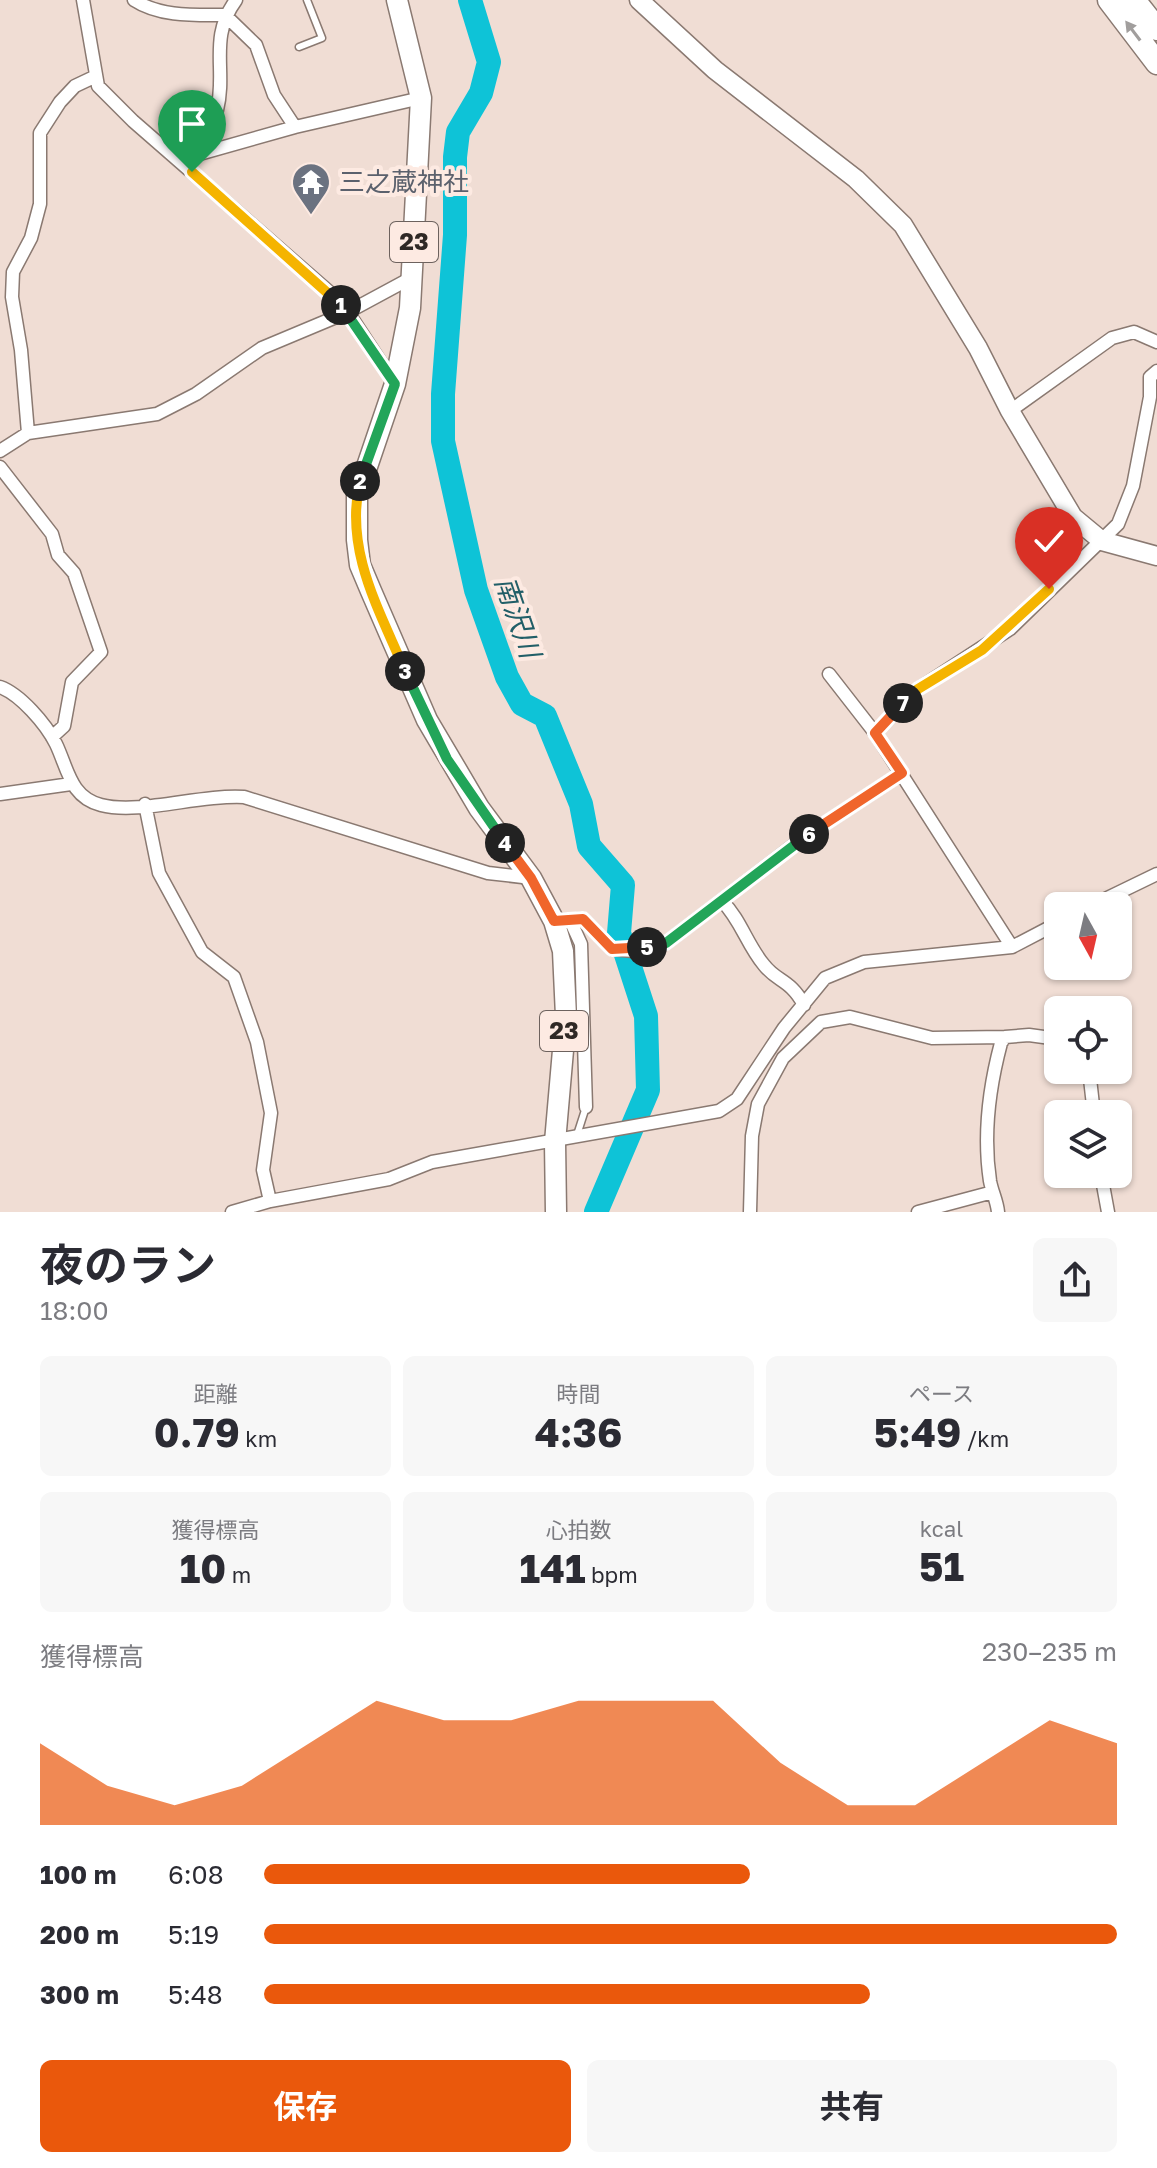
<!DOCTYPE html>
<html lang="ja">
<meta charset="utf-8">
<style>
body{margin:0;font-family:"Golos Text","Noto Sans JP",sans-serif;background:#f7f7f7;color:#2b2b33;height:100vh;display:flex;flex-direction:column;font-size:30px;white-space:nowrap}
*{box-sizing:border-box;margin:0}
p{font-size:26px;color:#7c7c81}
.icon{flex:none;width:44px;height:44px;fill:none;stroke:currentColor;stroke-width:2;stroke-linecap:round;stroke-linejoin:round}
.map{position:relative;height:1212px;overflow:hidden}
.panel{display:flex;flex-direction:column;background:#fff;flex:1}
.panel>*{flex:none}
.needle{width:52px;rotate:172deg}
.buttons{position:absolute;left:1044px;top:892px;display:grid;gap:16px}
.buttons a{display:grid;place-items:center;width:88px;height:88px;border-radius:12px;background:#fff;box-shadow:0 2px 6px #0004;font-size:40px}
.pin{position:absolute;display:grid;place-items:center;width:68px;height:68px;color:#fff;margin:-82px -34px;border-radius:50% 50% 50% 0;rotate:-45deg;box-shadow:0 0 8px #0007}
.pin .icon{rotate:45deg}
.km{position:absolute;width:40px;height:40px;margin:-20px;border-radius:50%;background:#222;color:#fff;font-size:22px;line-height:40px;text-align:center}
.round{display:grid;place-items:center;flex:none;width:84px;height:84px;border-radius:12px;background:#f7f7f7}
.head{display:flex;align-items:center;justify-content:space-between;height:136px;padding:0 40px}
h1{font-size:44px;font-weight:700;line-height:60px}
.figures{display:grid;grid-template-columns:repeat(3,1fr);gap:12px;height:136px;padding:8px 40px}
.figures div{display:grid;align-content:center;border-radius:12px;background:#f7f7f7;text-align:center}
.figures b{font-size:40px;font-weight:700}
.figures small{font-size:22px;font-weight:400}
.figures p{font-size:22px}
.chart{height:224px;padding:16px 40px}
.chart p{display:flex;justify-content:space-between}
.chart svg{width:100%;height:144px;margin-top:8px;fill:#ea580c;opacity:.7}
.button{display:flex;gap:16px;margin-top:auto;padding:16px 40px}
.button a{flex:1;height:92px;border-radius:12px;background:#ea580c;color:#fff;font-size:32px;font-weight:700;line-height:92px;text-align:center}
.button a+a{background:#f7f7f7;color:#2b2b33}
ul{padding:0 40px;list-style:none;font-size:26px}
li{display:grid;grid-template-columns:128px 96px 1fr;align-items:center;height:60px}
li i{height:20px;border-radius:10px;background:#ea580c}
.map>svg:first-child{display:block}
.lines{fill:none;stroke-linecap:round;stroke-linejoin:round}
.river{stroke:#0ec3d7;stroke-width:24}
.lane-casing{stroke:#8a7971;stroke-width:9}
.street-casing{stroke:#8a7971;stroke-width:15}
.secondary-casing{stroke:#8a7971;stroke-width:21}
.primary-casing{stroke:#8a7971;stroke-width:23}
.highway-casing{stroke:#8a7971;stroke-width:25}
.lane{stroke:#fff;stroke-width:6}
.street{stroke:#fff;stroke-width:12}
.secondary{stroke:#fff;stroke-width:18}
.primary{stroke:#fff;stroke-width:20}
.highway{stroke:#fff;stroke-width:22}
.oneway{fill:#a19e9d}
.split-1-casing{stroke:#fff;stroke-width:16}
.split-2-casing{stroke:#fff;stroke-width:16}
.split-3-casing{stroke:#fff;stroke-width:16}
.split-4-casing{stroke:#fff;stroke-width:16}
.split-5-casing{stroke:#fff;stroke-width:16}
.split-6-casing{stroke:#fff;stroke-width:16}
.split-7-casing{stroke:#fff;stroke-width:16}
.split-8-casing{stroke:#fff;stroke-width:16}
.split-1{stroke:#f5b400;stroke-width:10}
.split-2{stroke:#22a559;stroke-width:10}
.split-3{stroke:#f5b400;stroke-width:10}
.split-4{stroke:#22a559;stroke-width:10}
.split-5{stroke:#f0652b;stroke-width:10}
.split-6{stroke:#22a559;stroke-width:10}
.split-7{stroke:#f0652b;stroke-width:10}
.split-8{stroke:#f5b400;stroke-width:10}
.labels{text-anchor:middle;stroke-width:8;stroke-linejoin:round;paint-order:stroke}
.shield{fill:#fdeae2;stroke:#6d625e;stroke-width:2}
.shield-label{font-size:24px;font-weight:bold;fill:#2f2825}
.worship-label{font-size:26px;fill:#5b616d;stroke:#fdeae2;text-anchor:start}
.water-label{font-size:28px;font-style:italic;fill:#225f68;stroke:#fdeae2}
</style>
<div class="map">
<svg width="1157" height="1212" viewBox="0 0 1157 1212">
<rect width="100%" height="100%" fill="#f0ddd4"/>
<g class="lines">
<path class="river" d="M470,0l19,62 -8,31 -23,39 -3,25v78l-12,159v47l33,149 31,87 15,27 23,12 36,88 8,42 34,39 -4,48 27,83 2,74 -52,122"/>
<g class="lane-casing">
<path id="lane" d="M299,47l23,-9 -15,-38
M576,1138l10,-31"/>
</g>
<g class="street-casing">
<path id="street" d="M83,0l15,86 35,35 195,170 20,21 47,72
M134,0c26,17 61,15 91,15l31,30 18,50 21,32 126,-29
M178,160c11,-14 35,-34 39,-50 10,-40 -9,-72 19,-110
M178,160l117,-33
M1010,411l102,-73 22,-6 23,10
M28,433l-7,-83 -9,-53 1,-25 18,-34 9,-34v-71l20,-31 15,-16 19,-9
M0,451l28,-18 129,-19 39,-20 66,-46 86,-36 63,-34
M0,467l52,67 6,21 16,18 27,79 -29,30 -8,44 -12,11
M829,674l46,59
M0,687c20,7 46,37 56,57 12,25 14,53 45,61 38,10 100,-11 143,-8l244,76 43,5
M0,794l71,-10
M145,804l14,69 43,79 32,25 23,65 14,71 -8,57 7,31
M722,901c19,19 25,44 42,64 13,17 26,14 40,40
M1091,906l66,-32
M570,920l11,24 5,163
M554,921l29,-2 29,30 21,2 33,-8 137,-105 99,-65
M1012,947l-137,-214 43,-44 92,-60 108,-105 15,-38 17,-89v-20l7,-6
M1089,1070l5,44
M1101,1174l7,38
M232,1212l38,-11 119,-22 43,-17 287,-51 18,-12 47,-71 41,-50 39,-16 148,-15 46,-24
M750,1212l2,-76 6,-32 25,-46 38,-36 29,-5 82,21 73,-1
M918,1212l75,-20
M998,1212c-1,-11 -6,-20 -8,-31 -7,-46 -1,-93 11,-138l4,-6 24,-2 29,4"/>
</g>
<g class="secondary-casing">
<path id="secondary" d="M639,0l76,70 141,109 47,46 75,123 32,63 63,106 29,24 55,15"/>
</g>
<g class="primary-casing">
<path id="primary" d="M397,0l24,98 -11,210 -15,76 -38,112v44l3,25 11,26 56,129 52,88 52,70 23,43 9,30 3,65 -11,126 1,70"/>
</g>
<g class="highway-casing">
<path id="highway" d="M1109,0l48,63
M1134,0l23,29"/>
</g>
<use href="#lane" class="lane"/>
<use href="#street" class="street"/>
<use href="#secondary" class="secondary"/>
<use href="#primary" class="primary"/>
<use href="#highway" class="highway"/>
</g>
<defs><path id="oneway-solid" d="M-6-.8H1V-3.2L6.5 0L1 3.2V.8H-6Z" transform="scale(2)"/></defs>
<use class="oneway" href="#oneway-solid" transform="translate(1133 31) rotate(-127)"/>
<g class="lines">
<g class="split-1-casing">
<path id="split-1" d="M192,172l149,133"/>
</g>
<g class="split-2-casing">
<path id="split-2" d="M341,305l54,79 -35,97"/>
</g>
<g class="split-3-casing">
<path id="split-3" d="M360,481c-16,69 19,128 45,190"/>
</g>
<g class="split-4-casing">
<path id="split-4" d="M405,671l42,88 58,84"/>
</g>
<g class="split-5-casing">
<path id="split-5" d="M505,843l26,35 23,43 29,-2 29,30 35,-2"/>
</g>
<g class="split-6-casing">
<path id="split-6" d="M647,947l19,-4 143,-109"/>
</g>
<g class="split-7-casing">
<path id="split-7" d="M809,834l93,-61 -27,-40 28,-30"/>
</g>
<g class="split-8-casing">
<path id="split-8" d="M903,703l15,-14 64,-39 67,-61"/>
</g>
<use href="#split-1" class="split-1"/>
<use href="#split-2" class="split-2"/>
<use href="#split-3" class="split-3"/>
<use href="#split-4" class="split-4"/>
<use href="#split-5" class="split-5"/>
<use href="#split-6" class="split-6"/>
<use href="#split-7" class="split-7"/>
<use href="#split-8" class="split-8"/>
</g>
<defs>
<g id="temple-pin" transform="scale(2)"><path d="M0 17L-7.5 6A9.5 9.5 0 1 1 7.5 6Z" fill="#6b7280" stroke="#fdeae2"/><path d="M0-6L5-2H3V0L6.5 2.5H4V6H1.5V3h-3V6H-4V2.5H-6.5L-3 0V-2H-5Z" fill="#fff"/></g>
</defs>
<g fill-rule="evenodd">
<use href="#temple-pin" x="311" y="182"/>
</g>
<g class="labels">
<g class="shield">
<rect x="390" y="222" width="48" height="40" rx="6"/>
<rect x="540" y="1011" width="48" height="40" rx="6"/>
</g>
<g class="shield-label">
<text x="414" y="250">23</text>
<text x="564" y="1039">23</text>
</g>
<g class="worship-label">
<text x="339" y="191">三之蔵神社</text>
</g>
<g class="water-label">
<text transform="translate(518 617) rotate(71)" y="10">南沢川</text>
</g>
</g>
</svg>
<div class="buttons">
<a><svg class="needle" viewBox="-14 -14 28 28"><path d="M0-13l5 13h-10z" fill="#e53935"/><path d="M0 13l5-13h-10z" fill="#7c7c81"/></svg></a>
<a><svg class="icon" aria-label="locate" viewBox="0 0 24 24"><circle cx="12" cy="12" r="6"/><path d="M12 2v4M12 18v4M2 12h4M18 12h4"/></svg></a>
<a><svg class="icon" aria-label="layers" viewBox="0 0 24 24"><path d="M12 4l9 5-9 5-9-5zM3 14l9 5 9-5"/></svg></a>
</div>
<div class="pin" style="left:192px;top:172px;background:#1e9e55"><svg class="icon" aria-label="arrive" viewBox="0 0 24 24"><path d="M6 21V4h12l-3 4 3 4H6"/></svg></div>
<div class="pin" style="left:1049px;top:589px;background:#d93025"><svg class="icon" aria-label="check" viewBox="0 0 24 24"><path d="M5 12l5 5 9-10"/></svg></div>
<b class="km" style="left:341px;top:305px">1</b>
<b class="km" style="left:360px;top:481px">2</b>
<b class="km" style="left:405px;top:671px">3</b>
<b class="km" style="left:505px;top:843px">4</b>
<b class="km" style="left:647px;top:947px">5</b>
<b class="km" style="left:809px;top:834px">6</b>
<b class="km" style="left:903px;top:703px">7</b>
</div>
<section class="panel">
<div class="head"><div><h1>夜のラン</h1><p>18:00</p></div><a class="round"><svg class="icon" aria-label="share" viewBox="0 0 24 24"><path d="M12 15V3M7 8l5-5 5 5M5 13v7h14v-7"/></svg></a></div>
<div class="figures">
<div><p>距離</p><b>0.79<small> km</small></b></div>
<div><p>時間</p><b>4:36</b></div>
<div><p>ペース</p><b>5:49<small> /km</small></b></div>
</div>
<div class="figures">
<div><p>獲得標高</p><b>10<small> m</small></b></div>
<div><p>心拍数</p><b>141<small> bpm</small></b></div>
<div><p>kcal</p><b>51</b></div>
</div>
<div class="chart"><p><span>獲得標高</span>230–235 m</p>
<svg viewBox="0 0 160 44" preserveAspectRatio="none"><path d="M0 44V19L10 32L20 38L30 32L40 19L50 6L60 12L70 12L80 6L90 6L100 6L110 25L120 38L130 38L140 25L150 12L160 19V44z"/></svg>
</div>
<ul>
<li><b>100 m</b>6:08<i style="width:57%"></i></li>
<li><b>200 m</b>5:19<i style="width:100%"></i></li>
<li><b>300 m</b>5:48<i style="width:71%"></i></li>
</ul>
<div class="button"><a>保存</a><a>共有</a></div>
</section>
